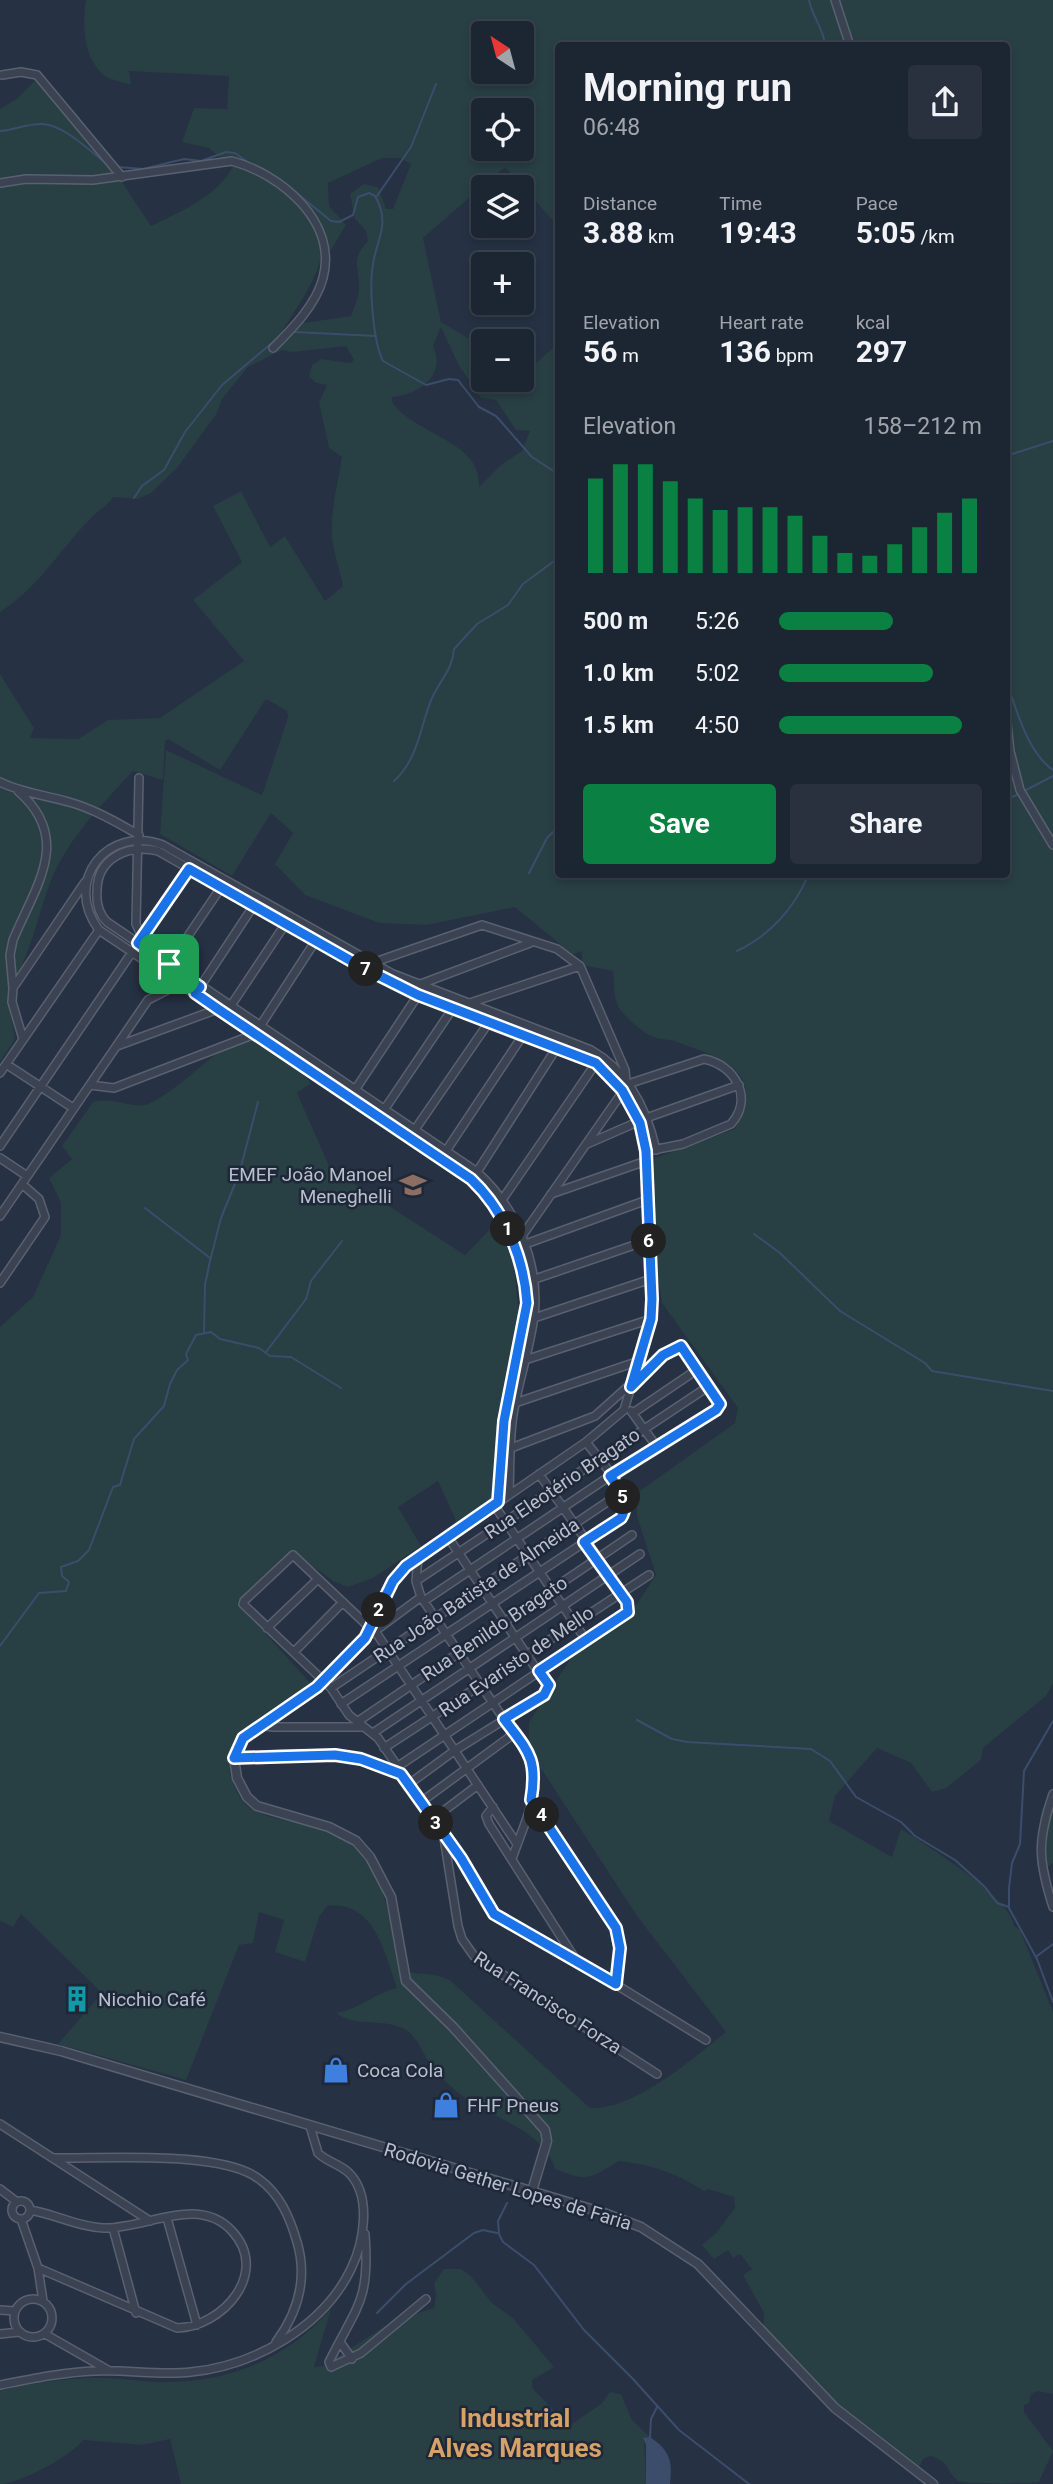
<!DOCTYPE html>
<meta charset="utf-8">
<style>
body{margin:0;font-family:Roboto,sans-serif;background:#29313e;color:#f1f3f6;height:100vh;display:flex;flex-direction:column;font-size:26px;white-space:nowrap}
*{box-sizing:border-box;margin:0}
p{font-size:23px;color:#a0a5ac}
.icon{flex:none;width:38px;height:38px;fill:none;stroke:currentColor;stroke-width:2;stroke-linecap:round;stroke-linejoin:round}
.map{position:relative;flex:1;overflow:hidden}
.details{position:absolute;left:555px;top:42px;width:455px;height:836px;display:flex;flex-direction:column;background:#1c2532;border-radius:7px;box-shadow:0 4px 10px #0003,0 0 0 2px #3a424d}
.details>*{flex:none}
.needle{width:46px;rotate:324deg}
.buttons{position:absolute;left:471px;top:21px;display:grid;gap:14px}
.buttons a{display:grid;place-items:center;width:63px;height:63px;border-radius:7px;background:#1c2532;box-shadow:0 4px 10px #0003,0 0 0 2px #3a424d;font-size:35px}
.pin{position:absolute;display:grid;place-items:center;width:60px;height:60px;color:#fff;margin:-30px;border-radius:14px;box-shadow:0 4px 10px #0006}
.km{position:absolute;width:35px;height:35px;margin:-18px;border-radius:50%;background:#222;color:#fff;font-size:19px;line-height:35px;text-align:center}
.round{display:grid;place-items:center;flex:none;width:74px;height:74px;border-radius:7px;background:#29313e}
.headline{display:flex;align-items:center;justify-content:space-between;height:119px;padding:0 28px}
h1{font-size:38px;font-weight:700;line-height:52px}
.stats{display:grid;grid-template-columns:repeat(3,1fr);gap:10px;height:119px;padding:7px 28px}
.stats div{display:grid;align-content:center}
.stats b{font-size:30px;font-weight:700}
.stats small{font-size:19px;font-weight:400}
.stats p{font-size:19px}
.chart{height:196px;padding:14px 28px}
.chart p{display:flex;justify-content:space-between}
.chart svg{width:100%;height:126px;margin-top:7px;stroke:#0b8043;stroke-width:6}
.action{display:flex;gap:14px;margin-top:auto;padding:14px 28px}
.action a{flex:1;height:80px;border-radius:7px;background:#0b8043;color:#fff;font-size:28px;font-weight:700;line-height:80px;text-align:center}
.action a+a{background:#29313e;color:#f1f3f6}
ul{padding:0 28px;list-style:none;font-size:23px}
li{display:grid;grid-template-columns:112px 84px 1fr;align-items:center;height:52px}
li i{height:18px;border-radius:9px;background:#0b8043}
.map>svg:first-child{display:block}
.green{fill:#283f44;fill-rule:evenodd}
.water{fill:#3c4d6c}
.lines{fill:none;stroke-linecap:round;stroke-linejoin:round}
.stream{stroke:#3c4d6c;stroke-width:2}
.minor-casing{stroke:#596170;stroke-width:10}
.tertiary-casing{stroke:#596170;stroke-width:11}
.minor{stroke:#3b4353;stroke-width:7}
.tertiary{stroke:#3b4353;stroke-width:8}
.route-casing{stroke:#fff;stroke-width:14}
.route{stroke:#1a73e8;stroke-width:9}
.labels{text-anchor:middle;stroke-width:5;stroke-linejoin:round;paint-order:stroke}
.poi-label{font-size:19px;fill:#b8bfcd;stroke:#1f2838;text-anchor:start}
.street-label{font-size:19px;fill:#b8bfcd;stroke:#1f2838}
.district-label{font-size:26px;font-weight:bold;fill:#d8a167;stroke:#1f2838}
</style>
<div class="map">
<svg width="1053" height="2484" viewBox="0 0 1053 2484">
<rect width="100%" height="100%" fill="#263143"/>
<path class="green" d="M86,0h967v1684l-7,12 -63,52 -2,12 -35,28 -14,4 -21,-29 -34,-15 -42,48 -6,25 63,36 9,-28c24,15 112,70 113,97l6,4 33,82v382l-16,-3 -6,3 -2,9 -5,2v7l29,39 -14,31c-7,2 -74,2 -81,-1 -12,-9 -8,-20 -28,-25l-7,3 -4,9 -80,-63 -76,-77 1,-15 -21,-38 9,-6 -12,-15 -7,4 -5,-8 -14,9 -12,-14 14,-12 19,-25 -1,-11 -26,-8 -4,2c-28,-18 -52,-26 -85,-30 -29,17 -30,22 -64,8 -11,-40 -68,-52 -98,-77 -8,-7 -16,-15 -23,-23 -11,-12 -16,-35 -32,-41 -23,-10 -45,0 -66,-15 23,-4 39,-20 61,-25 -12,-35 -23,-88 -70,-82l-8,11 -14,45 -30,-10 9,-32 -25,-8 -6,31 -14,2 -53,135 -128,-36 44,-51 -81,-79 -8,13 -13,-6v-594l33,-30 28,-62v-32l-12,-25 23,-19 -10,-13 31,-44c19,-5 34,5 53,3 69,-32 90,-114 165,-22l-14,10 33,75 135,87 34,-35 14,35 6,62 -15,64 -13,120 -33,24 -20,-44 -40,26 23,39 -48,32 -25,9 -15,-6 -38,-28 -8,2 -50,47 75,83c-33,21 -99,49 -79,98 5,13 12,25 27,30 36,14 65,6 98,38 32,31 31,80 43,119 17,6 33,1 50,11l139,127c43,3 105,-51 136,-76l-89,-116 -108,-166v-28l48,-73 60,-45 19,-29 -19,-59v-23l98,-70 3,-15 -76,-105 -14,-103 7,-42 80,-29c32,-58 -12,-70 -58,-87 -7,-3 -18,-2 -26,-6 -9,-4 -27,-20 -32,-28 -6,-11 -5,-25 -6,-37l-31,-6v-14l-20,7 -1,-13 -46,-38 -88,18 -48,-2 -74,-28 -30,-31 18,-31 -22,-20 -39,63 -72,-42 6,-84 96,45 26,-78 -1,-6 -21,-12 -46,71 -52,-31 -3,2 -2,39 -30,-9c-31,33 -66,69 -83,112 -14,38 -20,76 -43,109l8,47 -15,23v-388l34,54 -4,10 48,1 30,-19 52,-2 84,-57 -51,-61 49,-38 -29,-56 28,-15 29,56 15,-11 40,65 18,-15c-3,-15 -9,-32 -11,-48 -2,-27 6,-55 10,-81l-13,-9 -10,-46 8,-17 -11,-2 -7,-7 3,-11 9,-6 29,4 4,-3 -8,-14 -54,6 -10,-2 -34,17 -26,32 -5,14 -40,55 -26,25 -13,6 -25,-2c-6,10 -15,13 -23,22 -30,31 -53,70 -90,93v-503l18,-11 19,-20 18,18 3,-2 19,20 74,112c28,-14 65,-29 81,-58l-23,-20 -27,-6 12,-34 33,1 2,-33 -100,-5 2,14c-7,-3 -21,-5 -26,-9 -22,-17 -23,-51 -19,-76zM483,33h39v39h-39zM558,46h448v392l3,3 -3,9v425h-448v-531l-36,31v5h-39v-33l-42,-25 -18,-84 82,-71 53,59zM483,110h39v39h-39zM382,158h18l11,6 -18,45h-7l-8,-22 -14,-3 -14,10 5,25 11,12 2,10c-19,20 -8,25 -9,47 0,9 -5,20 -8,28l-55,8 -18,15c15,-29 39,-54 44,-88l9,-1 15,-25 -17,-19 -1,-23zM441,327l17,37 23,34 15,2 20,30 14,1 -8,20 -21,14 -22,22c4,-46 -66,-53 -87,-85v-5c27,-2 55,-22 41,-51z
M1053,1790v73l-13,10 -3,-8 4,-54z
M444,2269h17l9,6 22,28 21,15 41,49 -22,13 1,9 36,37 33,-23 8,-11 11,2 11,26 18,17 -6,1 2,46h-465l-11,-45 -28,6 -59,-5c-11,16 -64,44 -83,44v-95c33,-5 68,-12 101,-11 23,0 47,5 70,4 63,-1 118,-26 160,-73l-17,58 9,-1 70,-45 41,-13 2,-13 -2,-12z"/>
<path class="water" d="M650,2437c19,13 23,23 20,47h-24v-39l-3,-7z"/>
<g class="lines">
<path class="stream" d="M809,0c3,17 15,28 16,46
M0,131c15,-1 28,-8 43,-7 23,2 46,27 64,40
M118,167l25,2 41,-10 17,2 25,-9 9,1 14,10
M293,190l38,31 8,1 14,-7 5,-18 11,-4 6,3c16,28 2,42 -2,68 -4,22 0,78 10,97l43,24 23,-6 9,1 21,27 17,9 36,41 26,17
M377,196l34,-49 25,-63
M294,332l82,4
M1006,456l47,-15
M134,498l8,-12 22,-16 21,-38 37,-47 57,-48
M1006,681c11,29 21,71 47,89
M558,766v16
M394,781c25,-23 26,-55 38,-83 8,-18 21,-29 22,-49l23,-25 31,-19 15,-21 35,-26
M1026,790l27,-14
M1006,799l11,-4
M529,873l18,-35 11,-11
M737,951c32,-15 58,-43 71,-76
M145,1208l65,50
M754,1234l26,19 60,58 85,52 7,8 121,20
M204,1332l1,-47 5,-24 11,-43 18,-44 19,-72
M266,1352l40,-53 5,-18 31,-40
M0,1646l39,-53 27,-2 3,-9 -7,-6 -1,-9 17,-6 11,-11 24,-63 7,-2 14,-46 30,-33 6,-22 7,-14 11,-10 -2,-6 10,-19 15,-3 9,7 39,9 11,8 21,1 50,31
M637,1720l35,19 15,3 124,7 19,12 26,36 45,25 14,14 40,24 30,27 12,16 12,4
M1053,1721l-29,50 -4,73 -8,19 -3,25v20l28,51 16,43
M1037,1956l16,-12
M507,2203l-9,18 1,13 4,8 31,23 50,65 49,49 46,51 70,54
M377,2313l29,-29 68,-51 9,-3 14,3
M650,2438l1,-19 6,-12"/>
<g class="minor-casing">
<path id="minor" d="M835,0l15,46
M2,75l19,-3 16,3 85,102
M0,183l26,-4 67,1 139,-19c48,13 106,60 91,117 -7,27 -31,51 -50,70
M1006,714l4,37 10,39 33,55
M139,778l-3,146 6,13
M0,782c22,11 45,13 69,20 25,7 47,20 70,33
M372,963l110,-38 75,24 23,17 45,104 1,11
M169,964l53,-78
M418,985l112,-42
M13,988l-3,-33 3,-15c23,-55 60,-101 5,-149
M198,990l56,-85
M467,1004l113,-38
M230,1007l56,-84
M23,1039l-11,-37 1,-14 72,-106
M117,1046l101,-37
M6,1064l67,44
M0,1073l99,-143
M90,1085l24,3 141,-54 63,-97
M355,1090l63,-95
M384,1110l69,-102
M414,1131l75,-109
M587,1144l62,-27 90,-32
M0,1146l190,-279
M446,1151l77,-116
M0,1158l27,18
M477,1172l82,-128
M551,1194l95,-33
M502,1200l94,-137
M0,1216l148,-216 33,-17
M522,1236l106,-152 76,-25c31,6 50,39 27,65l-48,20 -30,6
M520,1246l127,-46
M535,1279l114,-39
M0,1283l45,-66 -6,-18 -17,-15
M534,1318l117,-39
M525,1360l126,-41
M515,1403l124,-42
M631,1411l26,36
M633,1413l65,-44
M498,1502l6,-81 22,-105v-27l-20,-65 -22,-33 -13,-12 -372,-249c-37,-49 9,-106 64,-85l230,129 198,76c37,21 56,60 65,100
M494,1505l92,135
M418,1557l-2,24 5,16 112,165c9,29 -12,69 -21,97
M416,1581l293,-195
M424,1601l186,-125 106,-66 3,-9 -31,-48 -10,-7 -15,9 -68,61 -84,32
M267,1628l51,-49
M370,1628l-77,-73 -49,46 -1,3 88,84 18,27 29,23 83,121 33,55 82,46 130,80
M375,1631l142,213
M371,1634l50,-37
M365,1638l28,-57 13,-15 180,-124 38,-32 27,-91 -4,-144 -7,-52 -18,-33 -26,-27 -178,-68 -74,-38 -186,-106c-30,-7 -61,7 -61,40 -1,12 1,22 10,31l370,250c39,35 63,92 57,144 -4,33 -16,66 -21,99 -4,26 -3,53 -4,80
M294,1652l49,-50
M331,1688l291,-196
M341,1704l280,-186c15,-23 -22,-58 -35,-76
M357,1722l275,-187
M259,1725l14,2h91
M373,1733l267,-179
M384,1748l265,-173
M234,1758c55,-6 116,-9 167,16
M397,1767l231,-155c2,-14 -75,-118 -89,-138
M409,1784l45,-33 90,-56 5,-7 -101,-151
M1053,1794c-16,47 -15,66 0,113
M531,1800l85,128 4,20 -4,36
M421,1802l94,-69
M493,1807l-7,9 3,8 85,133
M433,1819l45,-34
M444,1838l14,88 4,13 12,17 183,118
M0,2124l150,97
M54,2158c50,1 167,-8 205,21 21,15 31,39 38,63 11,37 1,70 -21,100
M0,2189l17,13
M12 2210a9 9 0 1 1 18 0a9 9 0 1 1-18 0Z
M30,2210c25,4 48,17 74,18 42,1 94,-34 128,3 39,42 -10,96 -55,97l-139,-60
M167,2218l30,107
M21,2219l17,49 5,33
M113,2228l23,85
M365,2234c5,68 -8,71 -36,128l2,5 30,-14 65,-54
M14 2318a19 19 0 1 1 38 0a19 19 0 1 1-38 0Z
M0,2310l15,1
M0,2334l19,-2
M45,2334l63,36
M340,2342l12,17
M0,2385c31,-6 64,-13 95,-14 32,-2 64,5 96,1 63,-6 132,-45 160,-103 13,-27 21,-73 -2,-96 -9,-9 -22,-11 -31,-20l-8,-27"/>
</g>
<g class="tertiary-casing">
<path id="tertiary" d="M365,1638l-48,49 -74,51 -9,20 3,20 10,19 10,9 72,21 27,14 14,16 21,40 15,84 47,46 92,103 2,11 -15,50
M0,2037l61,14 540,161 40,15 57,37 137,144 98,76"/>
</g>
<use href="#minor" class="minor"/>
<use href="#tertiary" class="tertiary"/>
</g>
<g class="lines">
<g class="route-casing">
<path id="route" d="M189,869l173,98 56,28 178,68 26,27 18,33 6,28 6,148 -1,20 -20,68 32,-32 18,-9 39,58 -4,6 -106,66c10,13 20,27 11,42l-37,24 43,60 1,10 -89,59 10,14 -5,10 -40,24c24,32 34,39 27,81l85,128 4,20 -4,36 -122,-70 -33,-56 -60,-84 -40,-15 -26,-4 -101,3 9,-20 74,-51 48,-49 28,-57 13,-15 92,-64 6,-81 23,-118c-3,-46 -23,-93 -56,-124l-253,-170 -23,-16 5,-6 -62,-44z"/>
</g>
<use href="#route" class="route"/>
</g>
<defs>
<g id="school-bare" transform="scale(2.1)"><path d="M0-5L7-2L0 1L-7-2ZM-4 1L0 2.5L4 1V4Q0 6-4 4Z" fill="#8d6e63" stroke="#1f2838" stroke-width="2.5" paint-order="stroke"/></g>
<g id="building-bare" transform="scale(2.1)"><path d="M-4-6H4V6H1V3H-1V6H-4ZM-2.5-4.3h1.7v1.8h-1.7ZM.8-4.3h1.7v1.8H.8ZM-2.5-1h1.7V.8h-1.7ZM.8-1h1.7V.8H.8Z" fill="#0f9aa8" stroke="#1f2838" stroke-width="2.5" paint-order="stroke"/></g>
<g id="shop-bare" transform="scale(2.1)"><path d="M-5-2.5h2.3a2.7 3.5 0 0 1 5.4 0H5L5.5 6h-11ZM-1.5-2.5h3a1.5 2.3 0 0 0-3 0Z" fill="#3f7fe0" stroke="#1f2838" stroke-width="2.5" paint-order="stroke"/></g>
</defs>
<g fill-rule="evenodd">
<use href="#school-bare" x="413" y="1185"/>
<use href="#building-bare" x="77" y="1999"/>
<use href="#shop-bare" x="336" y="2070"/>
<use href="#shop-bare" x="446" y="2105"/>
</g>
<g class="labels">
<g class="poi-label">
<text x="392" y="1181" text-anchor="end">EMEF João Manoel<tspan x="392" dy="22">Meneghelli</tspan></text>
<text x="98" y="2006">Nicchio Café</text>
<text x="357" y="2077">Coca Cola</text>
<text x="467" y="2112">FHF Pneus</text>
</g>
<g class="street-label">
<text transform="translate(562 1483) rotate(-34)" y="7">Rua Eleotério Bragato</text>
<text transform="translate(476 1590) rotate(-34)" y="7">Rua João Batista de Almeida</text>
<text transform="translate(494 1628) rotate(-34)" y="7">Rua Benildo Bragato</text>
<text transform="translate(516 1661) rotate(-34)" y="7">Rua Evaristo de Mello</text>
<text transform="translate(548 2002) rotate(33)" y="7">Rua Francisco Forza</text>
<text transform="translate(508 2186) rotate(17)" y="7">Rodovia Gether Lopes de Faria</text>
</g>
<g class="district-label">
<text x="515" y="2427">Industrial<tspan x="515" dy="30">Alves Marques</tspan></text>
</g>
</g>
</svg>
<div class="buttons">
<a><svg class="needle" viewBox="-14 -14 28 28"><path d="M0-13l5 13h-10z" fill="#e53935"/><path d="M0 13l5-13h-10z" fill="#a0a5ac"/></svg></a>
<a><svg class="icon" aria-label="locate" viewBox="0 0 24 24"><circle cx="12" cy="12" r="6"/><path d="M12 2v4M12 18v4M2 12h4M18 12h4"/></svg></a>
<a><svg class="icon" aria-label="layers" viewBox="0 0 24 24"><path d="M12 4l9 5-9 5-9-5zM3 14l9 5 9-5"/></svg></a>
<a>+</a>
<a>−</a>
</div>
<div class="pin" style="left:169px;top:964px;background:#1e9e55"><svg class="icon" aria-label="arrive" viewBox="0 0 24 24"><path d="M6 21V4h12l-3 4 3 4H6"/></svg></div>
<b class="km" style="left:508px;top:1229px">1</b>
<b class="km" style="left:379px;top:1610px">2</b>
<b class="km" style="left:436px;top:1823px">3</b>
<b class="km" style="left:542px;top:1815px">4</b>
<b class="km" style="left:623px;top:1497px">5</b>
<b class="km" style="left:649px;top:1241px">6</b>
<b class="km" style="left:366px;top:969px">7</b>
<section class="details">
<div class="headline"><div><h1>Morning run</h1><p>06:48</p></div><a class="round"><svg class="icon" aria-label="share" viewBox="0 0 24 24"><path d="M12 15V3M7 8l5-5 5 5M5 13v7h14v-7"/></svg></a></div>
<div class="stats">
<div><p>Distance</p><b>3.88<small> km</small></b></div>
<div><p>Time</p><b>19:43</b></div>
<div><p>Pace</p><b>5:05<small> /km</small></b></div>
</div>
<div class="stats">
<div><p>Elevation</p><b>56<small> m</small></b></div>
<div><p>Heart rate</p><b>136<small> bpm</small></b></div>
<div><p>kcal</p><b>297</b></div>
</div>
<div class="chart"><p><span>Elevation</span>158–212 m</p>
<svg viewBox="0 0 160 44" preserveAspectRatio="none"><path d="M5 44V11M15 44V6M25 44V6M35 44V12M45 44V18M55 44V22M65 44V21M75 44V21M85 44V24M95 44V31M105 44V37M115 44V38M125 44V34M135 44V28M145 44V23M155 44V18"/></svg>
</div>
<ul>
<li><b>500 m</b>5:26<i style="width:56%"></i></li>
<li><b>1.0 km</b>5:02<i style="width:76%"></i></li>
<li><b>1.5 km</b>4:50<i style="width:90%"></i></li>
</ul>
<div class="action"><a>Save</a><a>Share</a></div>
</section>
</div>
